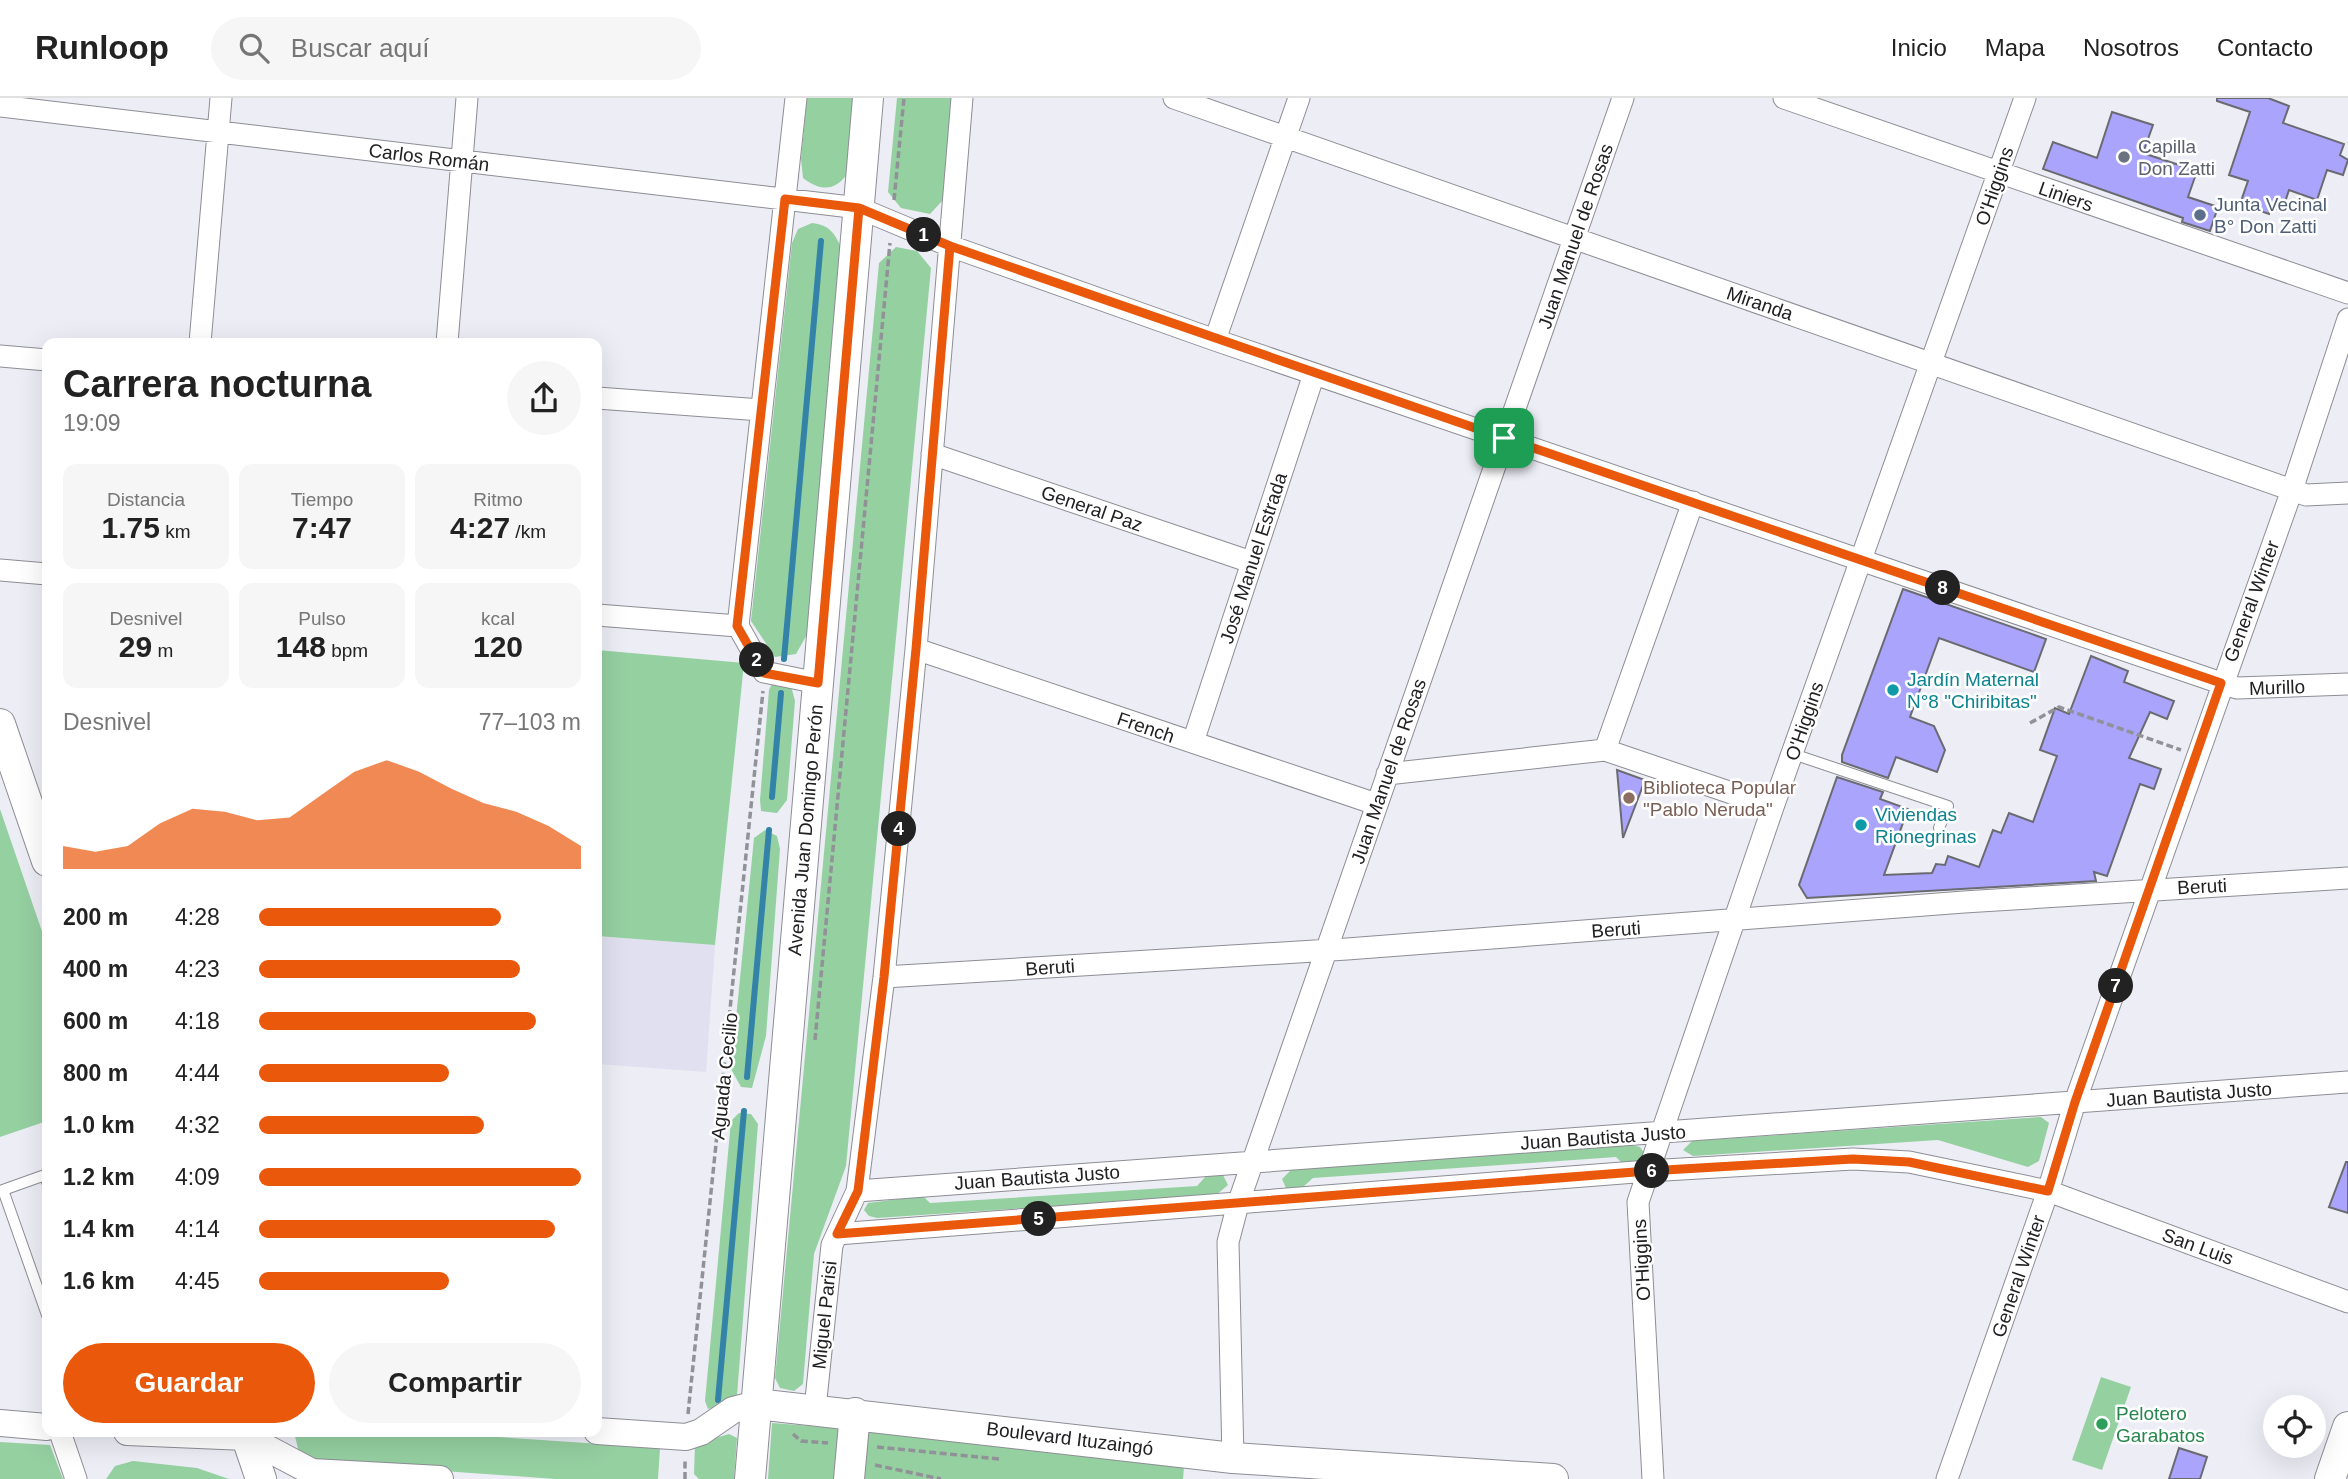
<!DOCTYPE html>
<html lang="es">
<meta charset="utf-8">
<style>
body{margin:0;font-family:Helvetica,sans-serif;background:#f6f6f6;color:#222;height:100vh;display:flex;flex-direction:column;font-size:26px;white-space:nowrap}
*{box-sizing:border-box;margin:0}
p{font-size:23px;color:#767676}
.icon{flex:none;width:38px;height:38px;fill:none;stroke:currentColor;stroke-width:2;stroke-linecap:round;stroke-linejoin:round}
.map{position:relative;flex:1;overflow:hidden}
.panel{position:absolute;left:42px;top:240px;width:560px;height:1099px;display:flex;flex-direction:column;background:#fff;border-radius:14px;box-shadow:0 7px 28px #0002}
.panel>*{flex:none}
.tools{position:absolute;left:2263px;top:1297px;display:grid;gap:14px}
.tools a{display:grid;place-items:center;width:63px;height:63px;border-radius:50%;background:#fff;box-shadow:0 7px 28px #0002;font-size:35px}
.pin{position:absolute;display:grid;place-items:center;width:60px;height:60px;color:#fff;margin:-30px;border-radius:14px;box-shadow:0 4px 10px #0006}
.km{position:absolute;width:35px;height:35px;margin:-18px;border-radius:50%;background:#222;color:#fff;font-size:19px;line-height:35px;text-align:center}
.round{display:grid;place-items:center;flex:none;width:74px;height:74px;border-radius:37px;background:#f6f6f6}
.summary{display:flex;align-items:center;justify-content:space-between;height:119px;padding:0 21px}
h1{font-size:38px;font-weight:800;line-height:52px}
.metrics{display:grid;grid-template-columns:repeat(3,1fr);gap:10px;height:119px;padding:7px 21px}
.metrics div{display:grid;align-content:center;border-radius:14px;background:#f6f6f6;text-align:center}
.metrics b{font-size:30px;font-weight:800}
.metrics small{font-size:19px;font-weight:400}
.metrics p{font-size:19px}
.chart{height:196px;padding:14px 21px}
.chart p{display:flex;justify-content:space-between}
.chart svg{width:100%;height:126px;margin-top:7px;fill:#ea580c;opacity:.7}
.action{display:flex;gap:14px;margin-top:auto;padding:14px 21px}
.action a{flex:1;height:80px;border-radius:42px;background:#ea580c;color:#fff;font-size:28px;font-weight:800;line-height:80px;text-align:center}
.action a+a{background:#f6f6f6;color:#222}
ul{padding:0 21px;list-style:none;font-size:23px}
li{display:grid;grid-template-columns:112px 84px 1fr;align-items:center;height:52px}
li i{height:18px;border-radius:9px;background:#ea580c}
header{display:flex;align-items:center;gap:42px;box-sizing:border-box;height:98px;padding:0 35px;background:#fff;border-bottom:2px solid #e0e0e0}
header strong{font-size:33px}
nav{display:flex;gap:38px;margin-inline-start:auto;font-size:24px}
.search{width:490px;height:63px;background:#f6f6f6;display:flex;align-items:center;gap:18px;box-sizing:border-box;padding:0 24px;border-radius:38px;color:#767676;font-size:26px}
.map>svg:first-child{display:block}
.built{fill:#e0e0f0}
.green{fill:#95d0a1}
.lines{fill:none;stroke-linecap:round;stroke-linejoin:round}
.stream{stroke:#3383a9;stroke-width:6}
.building{fill:#aba4fd;stroke:#6a6a71;stroke-width:2}
.service-casing{stroke:#8d8d95;stroke-width:12}
.minor-casing{stroke:#8d8d95;stroke-width:23}
.tertiary-casing{stroke:#8d8d95;stroke-width:28}
.secondary-casing{stroke:#8d8d95;stroke-width:32}
.path{stroke:#919198;stroke-width:3.5;stroke-dasharray:7 3.5;stroke-linecap:butt}
.service{stroke:#fff;stroke-width:10}
.minor{stroke:#fff;stroke-width:21}
.tertiary{stroke:#fff;stroke-width:26}
.secondary{stroke:#fff;stroke-width:30}
.route-casing{stroke:#fff;stroke-width:14}
.route{stroke:#ea580c;stroke-width:9}
.worship-dot{fill:#6b7280;stroke:#fff;stroke-width:2.5}
.service-dot{fill:#5c6f8a;stroke:#fff;stroke-width:2.5}
.culture-dot{fill:#0f9aa8;stroke:#fff;stroke-width:2.5}
.education-dot{fill:#8d6e63;stroke:#fff;stroke-width:2.5}
.leisure-dot{fill:#2e9e5b;stroke:#fff;stroke-width:2.5}
.labels{text-anchor:middle;stroke-width:5;stroke-linejoin:round;paint-order:stroke}
.worship-label{font-size:19px;fill:#5b616d;stroke:#fff;text-anchor:start}
.street-label{font-size:19px;fill:#212124;stroke:#fff}
.service-label{font-size:19px;fill:#4e5e75;stroke:#fff;text-anchor:start}
.culture-label{font-size:19px;fill:#0d838f;stroke:#fff;text-anchor:start}
.education-label{font-size:19px;fill:#785e54;stroke:#fff;text-anchor:start}
.leisure-label{font-size:19px;fill:#27864d;stroke:#fff;text-anchor:start}
</style>
<header>
<strong>Runloop</strong>
<div class="search"><svg class="icon" aria-label="search" viewBox="0 0 24 24"><circle cx="10" cy="10" r="6"/><path d="M15 15l6 6"/></svg>Buscar aquí</div>
<nav><a>Inicio</a><a>Mapa</a><a>Nosotros</a><a>Contacto</a></nav>
</header>
<div class="map">
<svg width="2348" height="1381" viewBox="0 0 2348 1381">
<rect width="100%" height="100%" fill="#ededf6"/>
<path class="built" d="M597,838l118,9 -9,127 -109,-8z"/>
<path class="green" d="M807,0h48l-7,75c-13,19 -28,18 -45,5l-2,-19z
M897,0h56l-10,102 -13,14 -29,-6 -13,-16z
M812,125c17,2 22,9 29,24l-32,384 -13,23 -21,3 -24,-36 41,-378 6,-14z
M896,149l21,4 14,17 -85,898 -32,88 -11,130 -9,7 -14,-3 -5,-10 104,-1115z
M597,552l147,13 -29,282 -118,-9z
M773,584l18,4 4,15 -8,99 -10,13 -16,-2 -1,-11 9,-110z
M0,711l47,137v175l-47,16z
M765,732l12,6 3,13 -14,187 -14,52 -11,-1 -10,-18 23,-231z
M739,1015l12,1 7,10 -21,272 -3,6 -26,7 -3,-8 26,-280z
M2041,1019l8,6 -10,38 -11,6 -90,-27 -245,16 -10,-6 9,-9z
M1632,1047l8,2 5,7 -4,7 -17,4 -8,-8 -303,21 -10,9 -17,1 -4,-9 11,-11z
M1223,1077l5,10 -12,10 -339,23 -8,-2 -5,-6 4,-7 55,-7 7,7 267,-17 9,-10z
M2101,1279l30,10 -29,83 -30,-10z
M772,1325l66,5 -4,51h-66z
M866,1332l318,37 -1,12h-320z
M294,1334h129l237,16 -2,31h-102l-255,-18z
M729,1336l8,4 -3,41h-35l-5,-5 1,-30z
M0,1344l50,3 13,34h-63z
M133,1363l64,7 32,11h-123l9,-13z"/>
<g class="lines">
<path class="stream" d="M784,561l37,-418
M772,699l9,-104
M747,979l22,-247
M718,1302l26,-289"/>
</g>
<path class="building" d="M2217,0h51l21,8 -6,17 61,21 -4,11 8,5 -5,15 -16,-5 -10,30 -28,-10 -7,21 -11,-4 -2,7 -29,-10 8,-23 -19,-6 21,-63 -33,-11z
M2112,14l41,13 -10,28 54,18 -9,26 30,10 -8,24 -28,-9 1,-4 -140,-49 10,-27 44,16z
M1903,491l143,50 -12,33 -95,-34 -29,79 24,9 11,24 -8,22 -41,-15 -8,21 -46,-16v-7z
M2091,558l37,15 -4,11 50,19 -7,18 -17,-7 -21,46 32,11 -7,20 -14,-5 -33,92 -13,-4 2,9 -289,17 -8,-13 38,-108 46,15 -3,7 28,10 -24,66 48,-2 4,-9 9,1 3,-9 31,11 14,-37 8,3 8,-20 24,9 24,-66 -17,-6 15,-42 14,6z
M1617,672l28,10 -22,58z
M2346,1064h2v51l-19,-6z
M2179,1350l28,9 -7,22h-31z"/>
<g class="lines">
<g class="service-casing">
<path id="service" d="M1793,656l155,52 -9,22
M47,1084l-2,-7 -42,15 44,125"/>
</g>
<g class="minor-casing">
<path id="minor" d="M1174,0l1118,392 14,5 42,-2
M1784,0l564,195
M0,8l859,102 91,38 265,94 1006,343 16,5 111,-4
M1215,242l84,-242
M200,245l21,-245
M447,245l20,-245
M0,258l47,4
M597,300l164,12
M932,356l319,108
M0,472l47,4
M597,517l141,11 26,46 54,11
M738,528l58,-528
M916,551l460,155
M1193,644l121,-368
M1605,652l88,-248
M1387,676l218,-24 168,57
M884,879l463,-28 617,-47 384,-24
M857,1093l1491,-109
M837,1136l811,-63 205,-12 56,3 139,29 300,111
M815,1311l17,-164 25,-54 27,-214 32,-328 46,-551
M60,1334l16,47
M1233,1360l-5,-216 10,-38 385,-1106
M1653,1381l-15,-277 135,-395 252,-709
M1947,1381l101,-288 27,-89 217,-612 56,-171"/>
</g>
<g class="tertiary-casing">
<path id="tertiary" d="M0,1325l47,4
M597,1333l89,6 15,-5 32,-22 23,-6
M127,1334l119,5 66,35 128,7"/>
</g>
<g class="secondary-casing">
<path id="secondary" d="M0,626l47,137
M756,1306l477,54 320,21
M245,1334l16,47
M750,1381l118,-1381
M849,1381l6,-66
M2330,1381l18,-52"/>
</g>
<path class="path" d="M894,102l10,-102
M2030,625l29,-16 122,43
M815,942l75,-797
M688,1316l75,-723
M793,1336l8,7 27,2
M877,1349l122,12
M875,1367l66,14
M685,1381v-19"/>
<use href="#service" class="service"/>
<use href="#minor" class="minor"/>
<use href="#tertiary" class="tertiary"/>
<use href="#secondary" class="secondary"/>
</g>
<g class="lines">
<g class="route-casing">
<path id="route" d="M1504,340l-554,-192 -91,-38 -74,-9 -48,427 27,47 54,10 41,-475 91,38 -34,403 -32,328 -26,214 -21,43 811,-63 205,-12 56,3 139,29 27,-89 146,-419 -717,-245"/>
</g>
<use href="#route" class="route"/>
</g>
<circle class="worship-dot" cx="2124" cy="59" r="7"/>
<circle class="service-dot" cx="2200" cy="117" r="7"/>
<g class="culture-dot">
<circle cx="1893" cy="592" r="7"/>
<circle cx="1861" cy="727" r="7"/>
</g>
<circle class="education-dot" cx="1629" cy="700" r="7"/>
<circle class="leisure-dot" cx="2102" cy="1326" r="7"/>
<g class="labels">
<g class="worship-label">
<text x="2138" y="55">Capilla<tspan x="2138" dy="22">Don Zatti</tspan></text>
</g>
<g class="street-label">
<text transform="translate(429 59) rotate(7)" y="7">Carlos Román</text>
<text transform="translate(1994 88) rotate(-71)" y="7">O'Higgins</text>
<text transform="translate(2066 98) rotate(19)" y="7">Liniers</text>
<text transform="translate(1575 138) rotate(-71)" y="7">Juan Manuel de Rosas</text>
<text transform="translate(1760 205) rotate(19)" y="7">Miranda</text>
<text transform="translate(1092 410) rotate(19)" y="7">General Paz</text>
<text transform="translate(1253 460) rotate(-72)" y="7">José Manuel Estrada</text>
<text transform="translate(2251 503) rotate(-70)" y="7">General Winter</text>
<text transform="translate(2277 589) rotate(-2)" y="7">Murillo</text>
<text transform="translate(1804 623) rotate(-71)" y="7">O'Higgins</text>
<text transform="translate(1146 629) rotate(19)" y="7">French</text>
<text transform="translate(1388 673) rotate(-71)" y="7">Juan Manuel de Rosas</text>
<text transform="translate(805 732) rotate(-85)" y="7">Avenida Juan Domingo Perón</text>
<text transform="translate(2202 788) rotate(-3)" y="7">Beruti</text>
<text transform="translate(1616 831) rotate(-4)" y="7">Beruti</text>
<text transform="translate(1050 869) rotate(-4)" y="7">Beruti</text>
<text transform="translate(724 978) rotate(-84)" y="7">Aguada Cecilio</text>
<text transform="translate(2189 996) rotate(-4)" y="7">Juan Bautista Justo</text>
<text transform="translate(1603 1039) rotate(-4)" y="7">Juan Bautista Justo</text>
<text transform="translate(1037 1079) rotate(-4)" y="7">Juan Bautista Justo</text>
<text transform="translate(2198 1148) rotate(20)" y="7">San Luis</text>
<text transform="translate(1641 1162) rotate(-93)" y="7">O'Higgins</text>
<text transform="translate(2018 1178) rotate(-71)" y="7">General Winter</text>
<text transform="translate(824 1217) rotate(-84)" y="7">Miguel Parisi</text>
<text transform="translate(1070 1340) rotate(7)" y="7">Boulevard Ituzaingó</text>
</g>
<g class="service-label">
<text x="2214" y="113">Junta Vecinal<tspan x="2214" dy="22">B° Don Zatti</tspan></text>
</g>
<g class="culture-label">
<text x="1907" y="588">Jardín Maternal<tspan x="1907" dy="22">N°8 "Chiribitas"</tspan></text>
<text x="1875" y="723">Viviendas<tspan x="1875" dy="22">Rionegrinas</tspan></text>
</g>
<g class="education-label">
<text x="1643" y="696">Biblioteca Popular<tspan x="1643" dy="22">"Pablo Neruda"</tspan></text>
</g>
<g class="leisure-label">
<text x="2116" y="1322">Pelotero<tspan x="2116" dy="22">Garabatos</tspan></text>
</g>
</g>
</svg>
<div class="tools">
<a><svg class="icon" aria-label="locate" viewBox="0 0 24 24"><circle cx="12" cy="12" r="6"/><path d="M12 2v4M12 18v4M2 12h4M18 12h4"/></svg></a>
</div>
<div class="pin" style="left:1504px;top:340px;background:#1e9e55"><svg class="icon" aria-label="arrive" viewBox="0 0 24 24"><path d="M6 21V4h12l-3 4 3 4H6"/></svg></div>
<b class="km" style="left:924px;top:137px">1</b>
<b class="km" style="left:757px;top:562px">2</b>
<b class="km" style="left:899px;top:731px">4</b>
<b class="km" style="left:1039px;top:1121px">5</b>
<b class="km" style="left:1652px;top:1073px">6</b>
<b class="km" style="left:2116px;top:888px">7</b>
<b class="km" style="left:1943px;top:490px">8</b>
<section class="panel">
<div class="summary"><div><h1>Carrera nocturna</h1><p>19:09</p></div><a class="round"><svg class="icon" aria-label="share" viewBox="0 0 24 24"><path d="M12 15V3M7 8l5-5 5 5M5 13v7h14v-7"/></svg></a></div>
<div class="metrics">
<div><p>Distancia</p><b>1.75<small> km</small></b></div>
<div><p>Tiempo</p><b>7:47</b></div>
<div><p>Ritmo</p><b>4:27<small> /km</small></b></div>
</div>
<div class="metrics">
<div><p>Desnivel</p><b>29<small> m</small></b></div>
<div><p>Pulso</p><b>148<small> bpm</small></b></div>
<div><p>kcal</p><b>120</b></div>
</div>
<div class="chart"><p><span>Desnivel</span>77–103 m</p>
<svg viewBox="0 0 160 44" preserveAspectRatio="none"><path d="M0 44V36L10 38L20 36L30 28L40 23L50 24L60 27L70 26L80 18L90 10L100 6L110 10L120 16L130 21L140 24L150 29L160 36V44z"/></svg>
</div>
<ul>
<li><b>200 m</b>4:28<i style="width:75%"></i></li>
<li><b>400 m</b>4:23<i style="width:81%"></i></li>
<li><b>600 m</b>4:18<i style="width:86%"></i></li>
<li><b>800 m</b>4:44<i style="width:59%"></i></li>
<li><b>1.0 km</b>4:32<i style="width:70%"></i></li>
<li><b>1.2 km</b>4:09<i style="width:100%"></i></li>
<li><b>1.4 km</b>4:14<i style="width:92%"></i></li>
<li><b>1.6 km</b>4:45<i style="width:59%"></i></li>
</ul>
<div class="action"><a>Guardar</a><a>Compartir</a></div>
</section>
</div>
